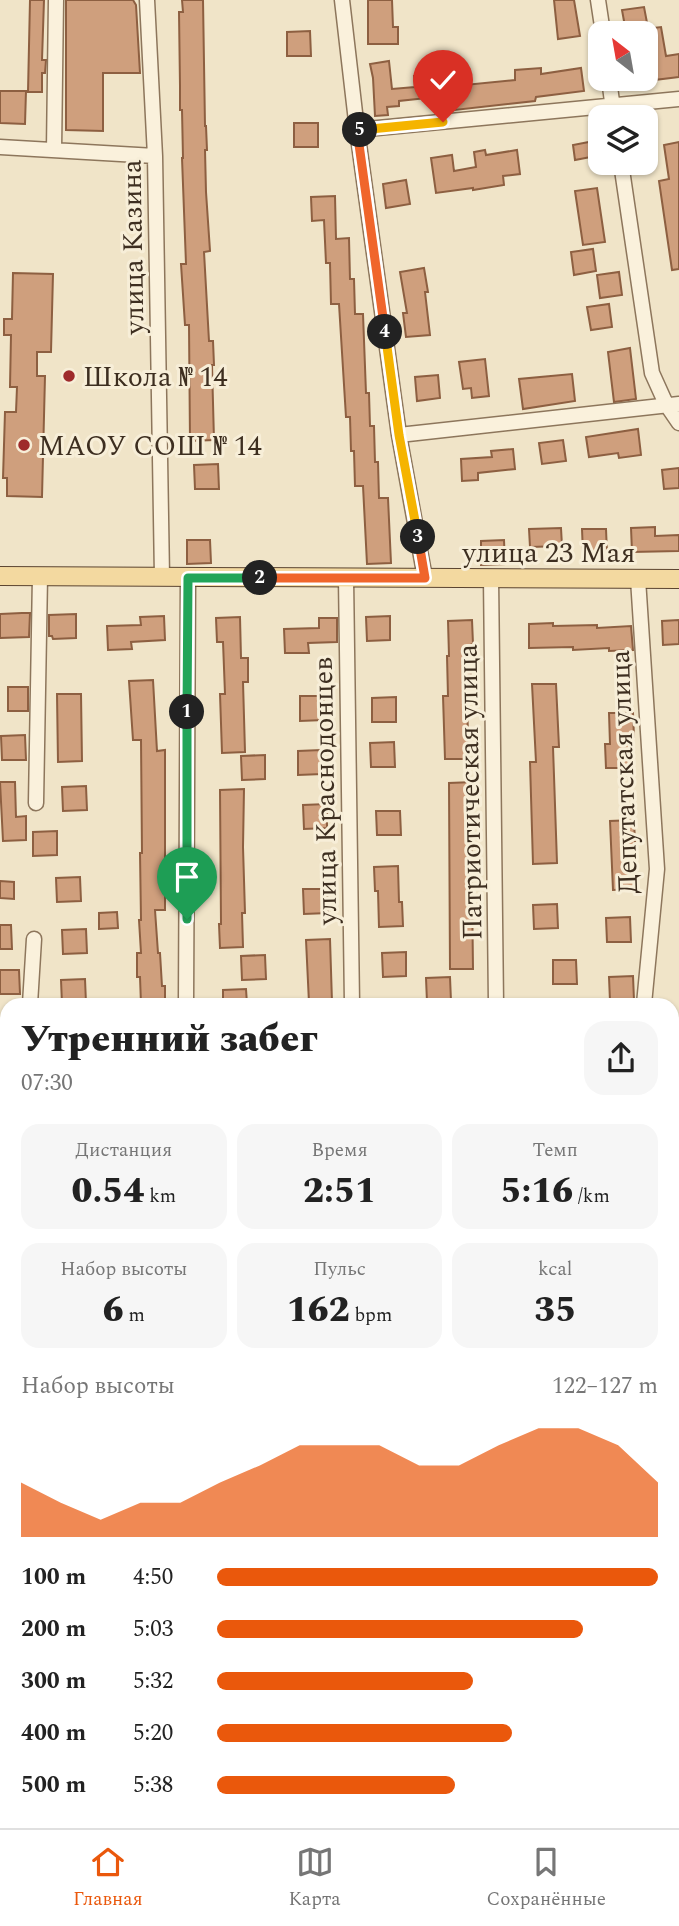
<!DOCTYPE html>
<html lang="ru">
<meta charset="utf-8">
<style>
body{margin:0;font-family:Spectral,serif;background:#f6f6f6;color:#222;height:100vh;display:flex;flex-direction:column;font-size:26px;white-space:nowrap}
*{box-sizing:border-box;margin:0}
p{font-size:23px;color:#767676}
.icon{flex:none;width:38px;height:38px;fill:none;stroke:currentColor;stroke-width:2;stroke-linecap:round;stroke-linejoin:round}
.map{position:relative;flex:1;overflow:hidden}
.side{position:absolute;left:0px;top:998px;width:679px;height:831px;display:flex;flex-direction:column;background:#fff;border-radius:21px 21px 0 0;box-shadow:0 2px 5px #0004}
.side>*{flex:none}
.needle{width:46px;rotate:329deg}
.fabs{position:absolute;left:588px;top:21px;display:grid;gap:14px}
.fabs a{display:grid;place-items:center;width:70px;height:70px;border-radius:14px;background:#fff;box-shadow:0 2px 5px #0004;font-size:35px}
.pin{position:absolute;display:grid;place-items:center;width:60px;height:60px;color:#fff;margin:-72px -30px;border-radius:50% 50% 50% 0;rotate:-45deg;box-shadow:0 0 7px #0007}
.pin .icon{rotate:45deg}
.km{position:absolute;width:35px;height:35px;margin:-18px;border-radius:50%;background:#222;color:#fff;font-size:19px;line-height:35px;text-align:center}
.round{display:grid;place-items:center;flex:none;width:74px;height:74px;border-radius:21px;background:#f6f6f6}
.headline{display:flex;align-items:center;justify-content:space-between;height:119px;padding:0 21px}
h1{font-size:38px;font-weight:800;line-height:52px}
.metrics{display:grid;grid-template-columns:repeat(3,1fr);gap:10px;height:119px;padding:7px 21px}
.metrics div{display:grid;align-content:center;border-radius:18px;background:#f6f6f6;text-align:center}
.metrics b{font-size:35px;font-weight:800}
.metrics small{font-size:19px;font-weight:400}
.metrics p{font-size:19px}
.chart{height:196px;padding:14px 21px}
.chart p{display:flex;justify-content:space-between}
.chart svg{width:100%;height:126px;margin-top:7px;fill:#ea580c;opacity:.7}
ul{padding:0 21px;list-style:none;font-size:23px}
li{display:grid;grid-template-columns:112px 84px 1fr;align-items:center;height:52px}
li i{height:18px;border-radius:9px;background:#ea580c}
.dock{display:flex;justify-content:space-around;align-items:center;height:98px;border-top:2px solid #e0e0e0;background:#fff;font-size:19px;color:#767676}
.dock a{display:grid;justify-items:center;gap:4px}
.dock .selected{color:#ea580c}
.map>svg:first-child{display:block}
.building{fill:#cf9f7d;stroke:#8d5f41;stroke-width:2}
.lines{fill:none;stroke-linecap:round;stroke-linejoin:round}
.minor-casing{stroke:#8d765c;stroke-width:17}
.major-casing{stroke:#5b4430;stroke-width:20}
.minor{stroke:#faf1dc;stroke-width:14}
.major{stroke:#f3d9a0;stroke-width:18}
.split-1-casing{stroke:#fff;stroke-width:14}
.split-2-casing{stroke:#fff;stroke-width:14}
.split-3-casing{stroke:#fff;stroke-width:14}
.split-4-casing{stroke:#fff;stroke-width:14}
.split-5-casing{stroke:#fff;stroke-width:14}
.split-6-casing{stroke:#fff;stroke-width:14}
.split-1{stroke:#22a559;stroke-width:9}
.split-2{stroke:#22a559;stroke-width:9}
.split-3{stroke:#f0652b;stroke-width:9}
.split-4{stroke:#f5b400;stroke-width:9}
.split-5{stroke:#f0652b;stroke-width:9}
.split-6{stroke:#f5b400;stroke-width:9}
.poi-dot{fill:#9e2a2b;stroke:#f7eed8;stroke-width:2.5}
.labels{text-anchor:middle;stroke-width:6;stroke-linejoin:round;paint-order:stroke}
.street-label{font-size:28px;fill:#3d2e20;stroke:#f7eed8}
.poi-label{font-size:28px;fill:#3d2e20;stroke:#f7eed8;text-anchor:start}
</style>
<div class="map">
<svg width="679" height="1828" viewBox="0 0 679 1828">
<rect width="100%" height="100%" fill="#f0e4c8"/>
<path class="building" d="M30,0h14l-2,60h4l-1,13h-3v19h-14z
M66,0h67l3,5 4,68h-37v58l-37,-1z
M182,0h21l2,126h1l1,24h-2l1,42 4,59 -6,1 5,89h4l1,24h-2l2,75 -24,1 -1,-116h-4l-4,-61h5l-4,-106h1l-1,-48h-2v-24l-1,-74h4z
M368,0h24l1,27h5v17h-30z
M554,0h20l6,36 -22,3z
M644,7l4,21 -22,4 -4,-22z
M661,27l5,29 13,-2v23l-33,4v-52z
M310,31l1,25h-24v-24z
M389,61l3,28 23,-2 -1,-11 14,-1v10l36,-4 1,4 50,-5v-10l26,-2v6l40,-6 3,23 -48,6 -1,4 -89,10 -1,-15 -46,5v5l-12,1 1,8 -13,1 -2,-38 -3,-14z
M0,91h26l-1,33 -25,-1z
M294,123h24v24h-24z
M594,141l2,15 -21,4 -2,-15z
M679,142v127l-7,1 -13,-89 10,-2 -5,-34z
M485,150l1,5 31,-5 3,24 -17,2 1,9 -31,5v-2l-37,5 -5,-35 21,-3 2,16 22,-4 -2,-15z
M406,180l4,24 -24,4 -3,-24z
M597,188l8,54 -22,3 -8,-54z
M335,196l1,43 13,-1 1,41h4l1,35h8l3,79h3l1,33h4l1,36h3l1,36h9l3,65 -24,1 -4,-78h-8l-1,-35h-3l-1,-34h-4l-7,-113h-8l-1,-41h-4l-2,-43 -12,1 -1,-24z
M593,249l3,22 -22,4 -3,-23z
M424,268l4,24h-3l5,43 -24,2 -3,-24h4l-7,-41z
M619,272l3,23 -22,3 -3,-23z
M13,273l40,1 -2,78h-14v24h8l-3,121 -35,-1v-18h-4l2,-66h11l1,-25h-7l1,-52h-7v-16h8z
M609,304l3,23 -21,3 -4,-23z
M630,348l6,51 -22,3 -6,-50z
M485,359l4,37 -17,2 -1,-10 -8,1 -4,-27z
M572,374l3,27 -52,8 -4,-30z
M438,375l2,23 -23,3 -2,-24z
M638,429l3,26 -22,3 -1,-5 -29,4 -3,-20z
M563,440l3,21 -24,3 -3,-21z
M513,449l2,20 -37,4v7l-16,1 -1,-22 31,-2 -1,-6z
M218,464l1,25h-24l-1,-24z
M679,468v20l-15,1 -2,-19z
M655,527v9l24,-1v16l-47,1 -1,-24z
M561,528l1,18 -32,1 -1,-18z
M582,529h24l1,24 -24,1z
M187,540h23l1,23 -24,1z
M504,540l1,24 -24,1v-24z
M22,613h8l-1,24 -29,1v-24z
M76,614v24l-23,1 -1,-3h-3v-21z
M164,616l1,24 -34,2 1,7 -24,1 -1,-24 34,-1 -1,-8z
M390,616v24l-23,1 -1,-24z
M240,617l1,41h7v24h-5l2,70 -23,1 -2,-59h5l-2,-52h-6l-1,-24z
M319,618h18v24l-29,1 1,10h-24l-1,-24 35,-1z
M472,620l1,24 -3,1 1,35h-5l3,79h-24l-2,-63h5l-1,-40h2l-1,-35z
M679,620v24l-16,1 -1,-24z
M553,623v3l44,-1v3l34,-2 2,24 -24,1v-3l-36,2v-3l-44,1v-24z
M153,680l4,71 8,-1v160h-10l3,43h2l2,33h3v18h-24l-1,-27h-3v-24h4l-2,-33h2l-1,-67h2l-1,-113h-8l-4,-59z
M532,684h24l3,63h-6l4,116 -24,1 -3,-102h6z
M8,687h20v24h-20z
M57,694h24l1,67 -24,1z
M300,696h24v24l-24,1z
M396,697v25h-24v-24z
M609,713h24l1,24h-5v31h-23l-1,-24h5z
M25,735l1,25h-24l-1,-24z
M394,742l1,25h-24l-1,-24z
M321,750l1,24 -24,1v-24z
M265,755v24l-23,1 -1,-24z
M0,782h15l1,35 10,-1v24l-23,1z
M473,782v24l-2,1 2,162h-23l-1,-186z
M86,786l1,24 -24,1 -1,-24z
M244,789l-1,58 2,66h-3l1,34 -23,1 -1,-24h2l-1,-134z
M327,804v24l-23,1 -1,-24z
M376,811h24l1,24h-24z
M634,820l3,69 -24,1 -3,-69z
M57,831v24l-24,1v-24z
M398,866l1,36h3l1,24 -24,1 -1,-36h-3l-1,-24z
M80,877l1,24 -24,1 -1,-24z
M0,881l14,1v17l-14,-1z
M303,889h24l1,24 -24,1z
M557,904l1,24 -24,1 -1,-24z
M117,912l1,16 -19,1v-16z
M630,917l1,25h-24l-1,-24z
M0,925h11l1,24h-12z
M86,929l1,24 -24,1 -1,-24z
M330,939l2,63 -23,1 -3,-63z
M406,952v24l-23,1 -1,-24z
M265,955l1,24 -24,1 -1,-24z
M553,960h23l1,24h-24z
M0,970h19l1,24h-20z
M633,976l1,24 -24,1 -1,-24z
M450,977l1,24 -24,1 -1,-24z
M85,979l1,24 -24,1 -1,-24z
M246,989l1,15h-24v-14z"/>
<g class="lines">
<g class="minor-casing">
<path id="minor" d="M147,0l8,156 7,421
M342,0l15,130 42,305 26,143
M598,0l5,33
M609,79l5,38
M357,130l322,-31
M0,147l155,9
M54,150l2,-150
M621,163l31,210 14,31 13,19
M399,435l280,-31
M346,578l6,426
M491,578l5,426
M638,579l19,290 -13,135
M36,803l4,-227
M30,1004l4,-65
M186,1004l2,-426
M7,1152l-2,58 2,4
M0,1734h7
M672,1734h7
M495,1822v6
M29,1828v-6
M186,1828v-6
M348,1828v-6"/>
</g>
<g class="major-casing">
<path id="major" d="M0,576l679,3
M0,1152h7
M672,1159h7"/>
</g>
<use href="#minor" class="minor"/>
<use href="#major" class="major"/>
</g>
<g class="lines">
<g class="split-1-casing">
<path id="split-1" d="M187,919v-207"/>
</g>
<g class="split-2-casing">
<path id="split-2" d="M187,712l1,-134h72"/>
</g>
<g class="split-3-casing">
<path id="split-3" d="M260,578h165l-7,-41"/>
</g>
<g class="split-4-casing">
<path id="split-4" d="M385,332l14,103 19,102"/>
</g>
<g class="split-5-casing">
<path id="split-5" d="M360,130h-3l28,202"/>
</g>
<g class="split-6-casing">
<path id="split-6" d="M360,130l83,-8"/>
</g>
<use href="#split-1" class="split-1"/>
<use href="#split-2" class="split-2"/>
<use href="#split-3" class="split-3"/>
<use href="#split-4" class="split-4"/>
<use href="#split-5" class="split-5"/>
<use href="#split-6" class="split-6"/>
</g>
<g class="poi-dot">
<circle cx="69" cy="376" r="7"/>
<circle cx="24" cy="445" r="7"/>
</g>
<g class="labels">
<g class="street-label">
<text transform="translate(132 247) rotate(-91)" y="10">улица Казина</text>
<text x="549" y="562">улица 23 Мая</text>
<text transform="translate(623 772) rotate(-92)" y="10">Депутатская улица</text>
<text transform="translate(324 791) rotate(-91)" y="10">улица Краснодонцев</text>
<text transform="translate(469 792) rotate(-91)" y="10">Патриотическая улица</text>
</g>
<g class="poi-label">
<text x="83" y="386">Школа № 14</text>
<text x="38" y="455">МАОУ СОШ № 14</text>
</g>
</g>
</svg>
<div class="fabs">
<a><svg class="needle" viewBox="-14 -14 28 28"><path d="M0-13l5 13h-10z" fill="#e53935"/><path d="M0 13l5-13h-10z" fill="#767676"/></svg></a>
<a><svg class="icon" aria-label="layers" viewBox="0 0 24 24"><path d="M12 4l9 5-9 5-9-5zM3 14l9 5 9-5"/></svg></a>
</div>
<div class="pin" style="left:187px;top:919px;background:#1e9e55"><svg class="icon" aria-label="arrive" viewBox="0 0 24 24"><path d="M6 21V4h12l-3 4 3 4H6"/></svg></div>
<div class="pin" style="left:443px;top:122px;background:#d93025"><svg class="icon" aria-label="check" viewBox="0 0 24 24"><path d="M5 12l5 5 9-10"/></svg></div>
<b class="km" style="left:187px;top:712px">1</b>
<b class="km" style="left:260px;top:578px">2</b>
<b class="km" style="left:418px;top:537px">3</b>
<b class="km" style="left:385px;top:332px">4</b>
<b class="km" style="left:360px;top:130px">5</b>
<section class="side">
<div class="headline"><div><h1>Утренний забег</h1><p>07:30</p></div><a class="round"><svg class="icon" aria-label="share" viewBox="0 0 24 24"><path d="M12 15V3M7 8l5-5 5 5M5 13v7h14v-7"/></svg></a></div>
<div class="metrics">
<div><p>Дистанция</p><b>0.54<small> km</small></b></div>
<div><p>Время</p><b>2:51</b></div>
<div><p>Темп</p><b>5:16<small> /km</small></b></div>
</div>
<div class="metrics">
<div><p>Набор высоты</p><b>6<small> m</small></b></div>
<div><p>Пульс</p><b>162<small> bpm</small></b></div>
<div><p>kcal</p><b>35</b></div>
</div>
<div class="chart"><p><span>Набор высоты</span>122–127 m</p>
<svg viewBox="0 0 160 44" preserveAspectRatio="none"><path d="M0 44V25L10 32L20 38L30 32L40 32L50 25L60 19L70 12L80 12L90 12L100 19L110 19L120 12L130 6L140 6L150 12L160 25V44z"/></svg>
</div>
<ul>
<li><b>100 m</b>4:50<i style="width:100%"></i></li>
<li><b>200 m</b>5:03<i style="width:83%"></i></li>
<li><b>300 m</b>5:32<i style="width:58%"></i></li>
<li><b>400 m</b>5:20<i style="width:67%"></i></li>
<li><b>500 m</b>5:38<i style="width:54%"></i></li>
</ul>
</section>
</div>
<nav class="dock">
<a class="selected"><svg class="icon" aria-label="home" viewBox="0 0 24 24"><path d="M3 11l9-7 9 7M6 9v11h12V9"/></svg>Главная</a>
<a><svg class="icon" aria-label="map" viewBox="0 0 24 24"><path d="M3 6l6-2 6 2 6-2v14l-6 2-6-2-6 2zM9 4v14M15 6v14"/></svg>Карта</a>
<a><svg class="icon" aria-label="saved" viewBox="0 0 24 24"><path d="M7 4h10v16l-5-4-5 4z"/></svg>Сохранённые</a>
</nav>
